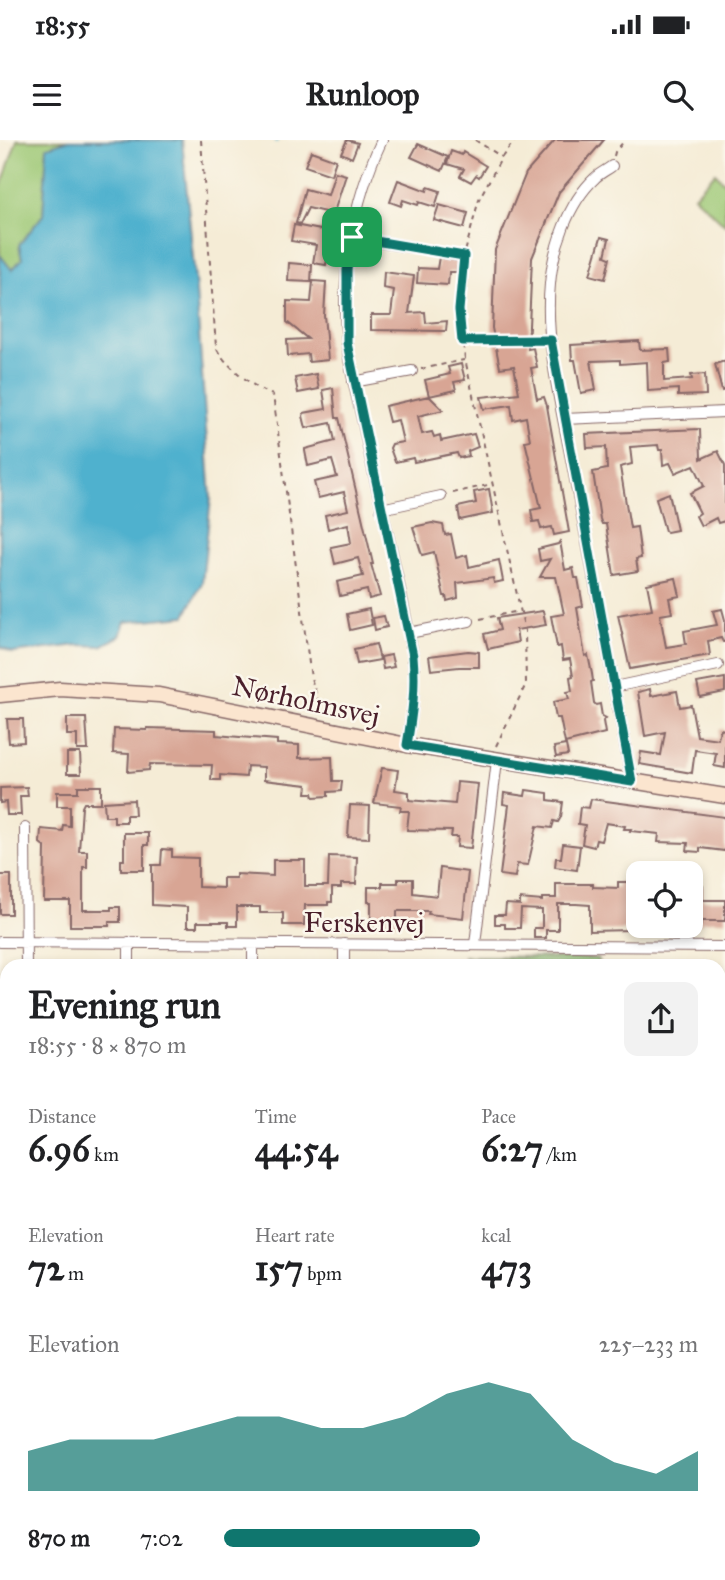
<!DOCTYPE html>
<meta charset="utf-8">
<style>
body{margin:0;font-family:"IM FELL Great Primer",serif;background:#f2f2f2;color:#202124;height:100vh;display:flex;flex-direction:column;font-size:26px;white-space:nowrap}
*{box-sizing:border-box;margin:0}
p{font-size:23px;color:#757577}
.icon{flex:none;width:38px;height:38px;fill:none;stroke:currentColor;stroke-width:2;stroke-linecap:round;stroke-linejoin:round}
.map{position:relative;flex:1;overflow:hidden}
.drawer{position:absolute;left:0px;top:819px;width:726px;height:621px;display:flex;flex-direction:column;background:#fff;border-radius:21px 21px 0 0;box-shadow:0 4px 10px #0003}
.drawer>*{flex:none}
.buttons{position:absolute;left:626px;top:721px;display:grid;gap:14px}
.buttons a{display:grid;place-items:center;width:77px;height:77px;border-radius:14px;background:#fff;box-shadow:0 4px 10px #0003;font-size:35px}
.pin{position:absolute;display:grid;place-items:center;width:60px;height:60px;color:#fff;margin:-30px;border-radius:14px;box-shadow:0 4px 10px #0006}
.round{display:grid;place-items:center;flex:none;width:74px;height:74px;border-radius:14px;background:#f2f2f2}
.head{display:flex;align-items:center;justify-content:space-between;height:119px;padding:0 28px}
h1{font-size:38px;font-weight:700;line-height:52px}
.stats{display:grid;grid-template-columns:repeat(3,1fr);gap:10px;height:119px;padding:7px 28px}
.stats div{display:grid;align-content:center}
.stats b{font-size:35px;font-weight:700}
.stats small{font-size:19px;font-weight:400}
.stats p{font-size:19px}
.chart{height:196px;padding:14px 28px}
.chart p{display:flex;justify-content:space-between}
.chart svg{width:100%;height:126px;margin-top:7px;fill:#0f766e;opacity:.7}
ul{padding:0 28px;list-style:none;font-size:23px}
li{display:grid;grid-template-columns:112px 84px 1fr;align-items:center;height:52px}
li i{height:18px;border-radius:9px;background:#0f766e}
.status{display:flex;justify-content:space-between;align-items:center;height:49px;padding:0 35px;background:#fff;direction:ltr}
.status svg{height:19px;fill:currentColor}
header{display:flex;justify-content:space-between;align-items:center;height:91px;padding:0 28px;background:#fff;font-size:32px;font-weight:700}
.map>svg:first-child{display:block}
.green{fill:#9cc773;stroke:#73734f;stroke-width:2}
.forest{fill:#7dac65;stroke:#646648;stroke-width:2}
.water{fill:#4fb1ce;stroke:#4c687c;stroke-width:2}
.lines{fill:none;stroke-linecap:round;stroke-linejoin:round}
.stream{stroke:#4fb1ce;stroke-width:3.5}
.building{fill:#d8a594}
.lane-casing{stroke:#866767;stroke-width:7}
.street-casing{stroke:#866767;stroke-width:12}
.secondary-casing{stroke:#866767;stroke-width:17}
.path{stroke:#866767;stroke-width:2;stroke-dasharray:5 5;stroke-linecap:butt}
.lane{stroke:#fff;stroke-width:4.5}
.street{stroke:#fff;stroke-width:10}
.secondary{stroke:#fbe5cf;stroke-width:14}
.route-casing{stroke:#fff;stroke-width:14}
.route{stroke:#0f766e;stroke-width:9}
.labels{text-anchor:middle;stroke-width:5;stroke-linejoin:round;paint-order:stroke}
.street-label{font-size:28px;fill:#4a1f2b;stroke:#fbf7ec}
</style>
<div class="status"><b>18:55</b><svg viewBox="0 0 49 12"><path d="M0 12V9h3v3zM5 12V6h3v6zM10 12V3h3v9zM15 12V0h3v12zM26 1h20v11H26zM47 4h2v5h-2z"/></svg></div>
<header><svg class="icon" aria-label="menu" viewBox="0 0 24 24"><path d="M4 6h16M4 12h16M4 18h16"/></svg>Runloop<svg class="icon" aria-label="search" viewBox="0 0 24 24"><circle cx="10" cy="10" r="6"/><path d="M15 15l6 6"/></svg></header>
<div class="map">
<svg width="725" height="1440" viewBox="0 0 725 1440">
<rect width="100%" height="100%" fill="#fbf7ec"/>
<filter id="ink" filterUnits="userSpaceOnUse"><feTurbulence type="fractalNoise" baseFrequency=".0143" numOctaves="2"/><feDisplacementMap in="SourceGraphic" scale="14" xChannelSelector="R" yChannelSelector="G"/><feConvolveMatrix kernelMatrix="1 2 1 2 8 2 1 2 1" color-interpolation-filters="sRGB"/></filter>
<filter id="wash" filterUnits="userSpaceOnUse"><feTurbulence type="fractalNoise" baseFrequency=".00686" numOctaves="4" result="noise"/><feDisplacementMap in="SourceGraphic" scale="28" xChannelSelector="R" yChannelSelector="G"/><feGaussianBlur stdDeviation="1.57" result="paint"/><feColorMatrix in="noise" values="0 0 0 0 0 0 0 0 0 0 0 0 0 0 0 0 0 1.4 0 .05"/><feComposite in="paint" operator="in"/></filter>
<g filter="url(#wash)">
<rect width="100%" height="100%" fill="#f5ecd6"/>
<path class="green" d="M17,0h52l-22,8 -4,67 -24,30 3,14 -10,11 -12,-15v-65z
M715,33l10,10v42l-31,-29z
M725,1013v427h-45l-15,-7h54v-411z"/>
<path class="forest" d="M464,816l134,2 1,8h-135z
M725,1032v78l-6,-3v-65z
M0,1352h7v81h288l-295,5z"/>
<path class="water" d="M69,0h113l14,151 15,207 -9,85 -17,33 -60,6 -5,14 -19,10 -23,-1 -65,8 -13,-6v-392l12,15 10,-11 -3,-14 24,-30 4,-68z"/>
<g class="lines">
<path class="stream" d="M276,0v1"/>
</g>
<g id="blocks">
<path class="building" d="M347,0l11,3 -6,15 -11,-5z
M555,0h49l-45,52 -27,66 -4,91 5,-1 4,19 -6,1 6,31 7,-2 3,9 22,126 -15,3 -2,-8 -11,2 -2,-8 -6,1 -2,-12 10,-2 -16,-67 5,-1 -4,-23 -13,3 -2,-15 -27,4 -3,-12 38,-4 -5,-27 -14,2 -8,-40 3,-78 31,-77z
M418,4l30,13 -6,14 -31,-14z
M311,11l25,9 -5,15 -26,-9z
M451,11l11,4 1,-3 23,14 -7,11 -3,-2 -5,7 -11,-6 4,-7 -17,-5z
M335,32l11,3 -12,37h2l-10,53 -13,-2 3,-18 -25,-4 3,-16 27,5 4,-18 -17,-4 -8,16 -4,-1 9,-34 23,6z
M398,40l29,11 1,-4 12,4 -5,16 -16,-5 -1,3 -15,-5 -2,6 -11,-4z
M439,65l29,8 -4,15 -30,-8z
M601,97l8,2 -4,17 5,2 -5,21 -15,-4z
M439,117l20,4 -2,11h-8l-1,13 -31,-2 1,-15 19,1z
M289,123l23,2 -1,17 -23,-1z
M384,132l30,4 -5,37 16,-1 1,11 21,-2 -1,10 -75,-1v-15h20l3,-25 -11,-2z
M313,141l13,1 -2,33 4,45 -19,2 -1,-8 -20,2 -1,-16 21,-1 -21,-17v-21l24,1z
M639,201l1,9 29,-1 1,13 -6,1v18l28,-2 -1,-4 14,-1 1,21 -28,1v-7l-30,2 -1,-29 -27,2v-4l-29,1 5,29 -15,3 -6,-33h-3l-1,-15z
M725,221v29l-3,1 -7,-27z
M461,224l4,16 -11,2 2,8 -27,6 14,14 -25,6 4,18 10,-2 2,5 6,-2 1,6 33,-7 4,13 -10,4 1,5 -10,2 -2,-5 -43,9 -1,-4 -18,4 -5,-14 2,-4 11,-2 -5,-22 -9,2 -4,-16 44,-10 -4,-16 25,-6 -2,-7z
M316,234l3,15 -21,4 -3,-15z
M333,248l3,30h3l34,146h-2l9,32 -11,3 -2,-9 -27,6 -3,-14 26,-6 -5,-18 -23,6 -4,-17 20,-4 -3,-19 -20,5 -3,-14 23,-5 -4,-18 -26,6 -4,-16 23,-5 -5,-17 -24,6 -3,-15v-2l30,-8 -4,-18 -25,5 -3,-12 1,-3 22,-4 -3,-19z
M700,289l1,30 17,-8 7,14v56l-7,2 -2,-5 -15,8 -5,-10 4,-3 -10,-20 14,-7 -10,-21 -19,8 -5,-10 -7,2 -1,-15h-3l-1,-5 -28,2 2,17 -12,3 10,61 7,-1 4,31 -5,1 2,12 -24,4 -8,-51h-4l-2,-5 -7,-47 14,-3 -1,-22 -19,1 -1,-14z
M489,349l4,24 -33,7 -2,-13 18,-4 -2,-11z
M669,353l8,37 -10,2 -2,-1 -9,-33z
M432,383l11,2 2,10 6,-1 5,24 11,-3 2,12 30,-7 4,21 -9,2 -1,-5 -36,5 1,15 -11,3 -1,-5h-2l-10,-44 -12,3 -9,-28z
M560,401l5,29 8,-2 2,10h3l5,28 -6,2 8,48 3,-1 4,19 1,7 -2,1 3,21 2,2 4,-1 2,12 4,2 -3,3 2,12 -40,10 -5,-25h-4l-3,-16 16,-3 -2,-7 5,-1 -2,-14 3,-1 -3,-17 -7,1 -2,-14 -4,1 -6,-31 13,-2 -8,-37h-16l10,-18 -10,2 -2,-12 20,-5z
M676,438l4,18 -11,2 3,15 -12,2 6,32 20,-3 -2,-13 33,-6 -4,-14 9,-2 3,11v22h-2l-2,-4 -13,3 2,14 -80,14 -12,-54 34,-6 -5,-25z
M369,469l3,16 -22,5 -3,-16z
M543,471l3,14 -30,5 2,12 -30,7 -4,-15 16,-4 -3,-12z
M384,476l3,11 -12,3 -2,-12z
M376,504l4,16 -23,4 -3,-15z
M468,511l11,1v15h-20l-28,3 -2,-14z
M391,515l3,12 -11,2 -2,-12z
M725,538v14l-25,5 -3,-14z
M650,549l1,7 26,-5 3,16 11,-2 6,31 21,3 2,-10 5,1v38l-11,-2 2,-13 -21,-3 -3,23 -53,-9 2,-12 20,3 4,-23 -20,4 -7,-44z
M67,578h19l2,32h-11v-15h-10z
M7,579h16l1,23 -15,1z
M147,588l69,2v5l61,5v4l22,1v13l33,-1 1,24h9l-1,10 -13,1v4l-14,1 -1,-4h-7l1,-8 -43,-5v-13l-17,-1 -1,11 -26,-2v5h-9l1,-15 -62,-1 -1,6 -21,2 1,-18 -16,-1 1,-24 33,1z
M566,605l2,10 -12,2 -2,-10z
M67,613h13l1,21h-14z
M382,628l16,2 -3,20 14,2v8l46,4 2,-22 21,2 -7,64 -14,-1 1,-10h-7l1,-6 -45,-1 2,-19h-9l1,-5 -27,-3z
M78,646h23v17h-17l-2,4 -3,44h8v16h-4v43h28v-3h9v15h-11v4h-39v-25h-26l1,-54 -5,-4 1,-14 21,2 1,-6 7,1v-20h-13v-14h21z
M27,647l1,9h-8l1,19h-14l-1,-13 -6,1v-15z
M526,650l22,3v7l15,2 -2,15 -3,5 -4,-1 -2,7 -15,-2 -9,39 -11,-1 -2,13 -15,-2 9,-70 -6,-1 1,-11 21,3z
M591,659l134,18v34l-25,-3v4l-13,-1 1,-8 -30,-1 1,-8 -29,-3 1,-2h-7l1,-3 -19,-3 -5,18 -5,-1 -2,7 -12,-3 3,-19 -7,-1 2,-17 9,1z
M134,660l1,15h-9v7h-12v-6h-9l-1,-14z
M350,665l20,1 -1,32 -21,-1z
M124,693h24v12h-4v25h-23v-10h3z
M563,704l17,2 -3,24 -22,-3 1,-9h5z
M162,709l10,1v7l26,1v29l25,1v-10h13v-4l37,2v-16h32v26h23l1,-30 28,1 -1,27h-15v4h-9v14h-4v3h-23l-1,20h-21v-12h-23v-6h-23v19h-9v-4h-31v5h-10v-20l-35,-2v-40h9z
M440,728l28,4 -5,46 -35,-4 1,-3h-32v12h-26v-21h-3v-15h14v-4h16v-4h15v14l24,3z
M0,735h11v39h-11z
M618,742h20l1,24h-9v24l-40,1v-26l-14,-1h-18v26h-12v8h-12v-10h8v-18l-21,-1 -1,19h-15v-4h-10v-9h10l1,-11 14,1v-6l22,2v-3h14v-14h37v3l25,1z
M691,746h12v14h22v21h-23v3h-11z"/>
</g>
</g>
<g filter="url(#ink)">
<use href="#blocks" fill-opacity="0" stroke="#866767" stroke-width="2"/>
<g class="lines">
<g class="lane-casing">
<path id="lane" d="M719,853l6,4"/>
</g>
<g class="street-casing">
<path id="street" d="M382,0c-29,61 -42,135 -35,203 3,33 14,66 20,99 15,71 34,142 46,214 3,31 -1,59 -6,89
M612,26c-5,4 -12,7 -17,12 -27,25 -42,70 -45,106 -6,59 13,131 24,190 20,103 39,205 58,308
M352,98l59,9
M353,242l59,-11
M564,279l161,-7
M381,369l60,-13
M409,493l60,-12
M614,547l104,-22
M25,688l1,138
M0,802l725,5
M253,804v22
M344,804v22
M475,804l22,-184
M129,826v-24
M719,880l6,-8
M0,1134h7
M0,1265h7
M499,1433l16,7"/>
</g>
<g class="secondary-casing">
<path id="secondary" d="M0,555l60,-6 99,6 248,50 318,51"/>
</g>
<path class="path" d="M201,0l15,207c6,16 40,43 57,48l38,283 7,22v12
M475,0l27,17
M614,16l1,-4 10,-12
M420,109l43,7
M463,201l75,-1
M421,229l43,-9
M453,353l39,-9
M480,479l39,-8
M496,606l30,-62 -1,-53 -60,-272 -6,-49 5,-54 15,-57 23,-42 13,-17
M719,1002l6,-10
M0,1064l7,-1
M719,1112l6,2
M0,1395h7
M672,1433l16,7
M442,1440l3,-7"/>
<use href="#lane" class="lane"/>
<use href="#street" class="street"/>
<use href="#secondary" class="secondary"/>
</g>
</g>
<g class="lines" filter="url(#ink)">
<g class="route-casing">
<path id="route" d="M352,97l112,19 -5,54 3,31 89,-1 81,442 -225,-37c5,-30 9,-58 6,-89l-66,-313v-73z"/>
</g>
<use href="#route" class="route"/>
</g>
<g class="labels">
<g class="street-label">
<text transform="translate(306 560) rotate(12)" y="10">Nørholmsvej</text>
<text x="364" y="792">Ferskenvej</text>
</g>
</g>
</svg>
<div class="buttons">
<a><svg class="icon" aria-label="locate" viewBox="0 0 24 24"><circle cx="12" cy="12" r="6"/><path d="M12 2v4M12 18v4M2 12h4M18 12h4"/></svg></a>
</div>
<div class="pin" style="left:352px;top:97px;background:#1e9e55"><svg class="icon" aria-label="arrive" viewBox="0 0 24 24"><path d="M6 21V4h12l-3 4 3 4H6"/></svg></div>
<section class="drawer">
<div class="head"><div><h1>Evening run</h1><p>18:55 · 8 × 870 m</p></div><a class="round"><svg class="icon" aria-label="share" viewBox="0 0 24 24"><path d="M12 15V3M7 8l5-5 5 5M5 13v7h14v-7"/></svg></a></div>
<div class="stats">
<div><p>Distance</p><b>6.96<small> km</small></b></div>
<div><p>Time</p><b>44:54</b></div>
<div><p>Pace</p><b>6:27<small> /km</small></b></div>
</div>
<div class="stats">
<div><p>Elevation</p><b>72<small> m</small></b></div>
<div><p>Heart rate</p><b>157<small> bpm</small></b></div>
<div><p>kcal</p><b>473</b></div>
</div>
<div class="chart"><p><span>Elevation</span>225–233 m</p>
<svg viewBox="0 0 160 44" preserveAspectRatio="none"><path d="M0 44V30L10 26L20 26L30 26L40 22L50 18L60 18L70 22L80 22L90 18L100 10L110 6L120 10L130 26L140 34L150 38L160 30V44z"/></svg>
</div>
<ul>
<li><b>870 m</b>7:02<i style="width:54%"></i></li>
</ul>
</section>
</div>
